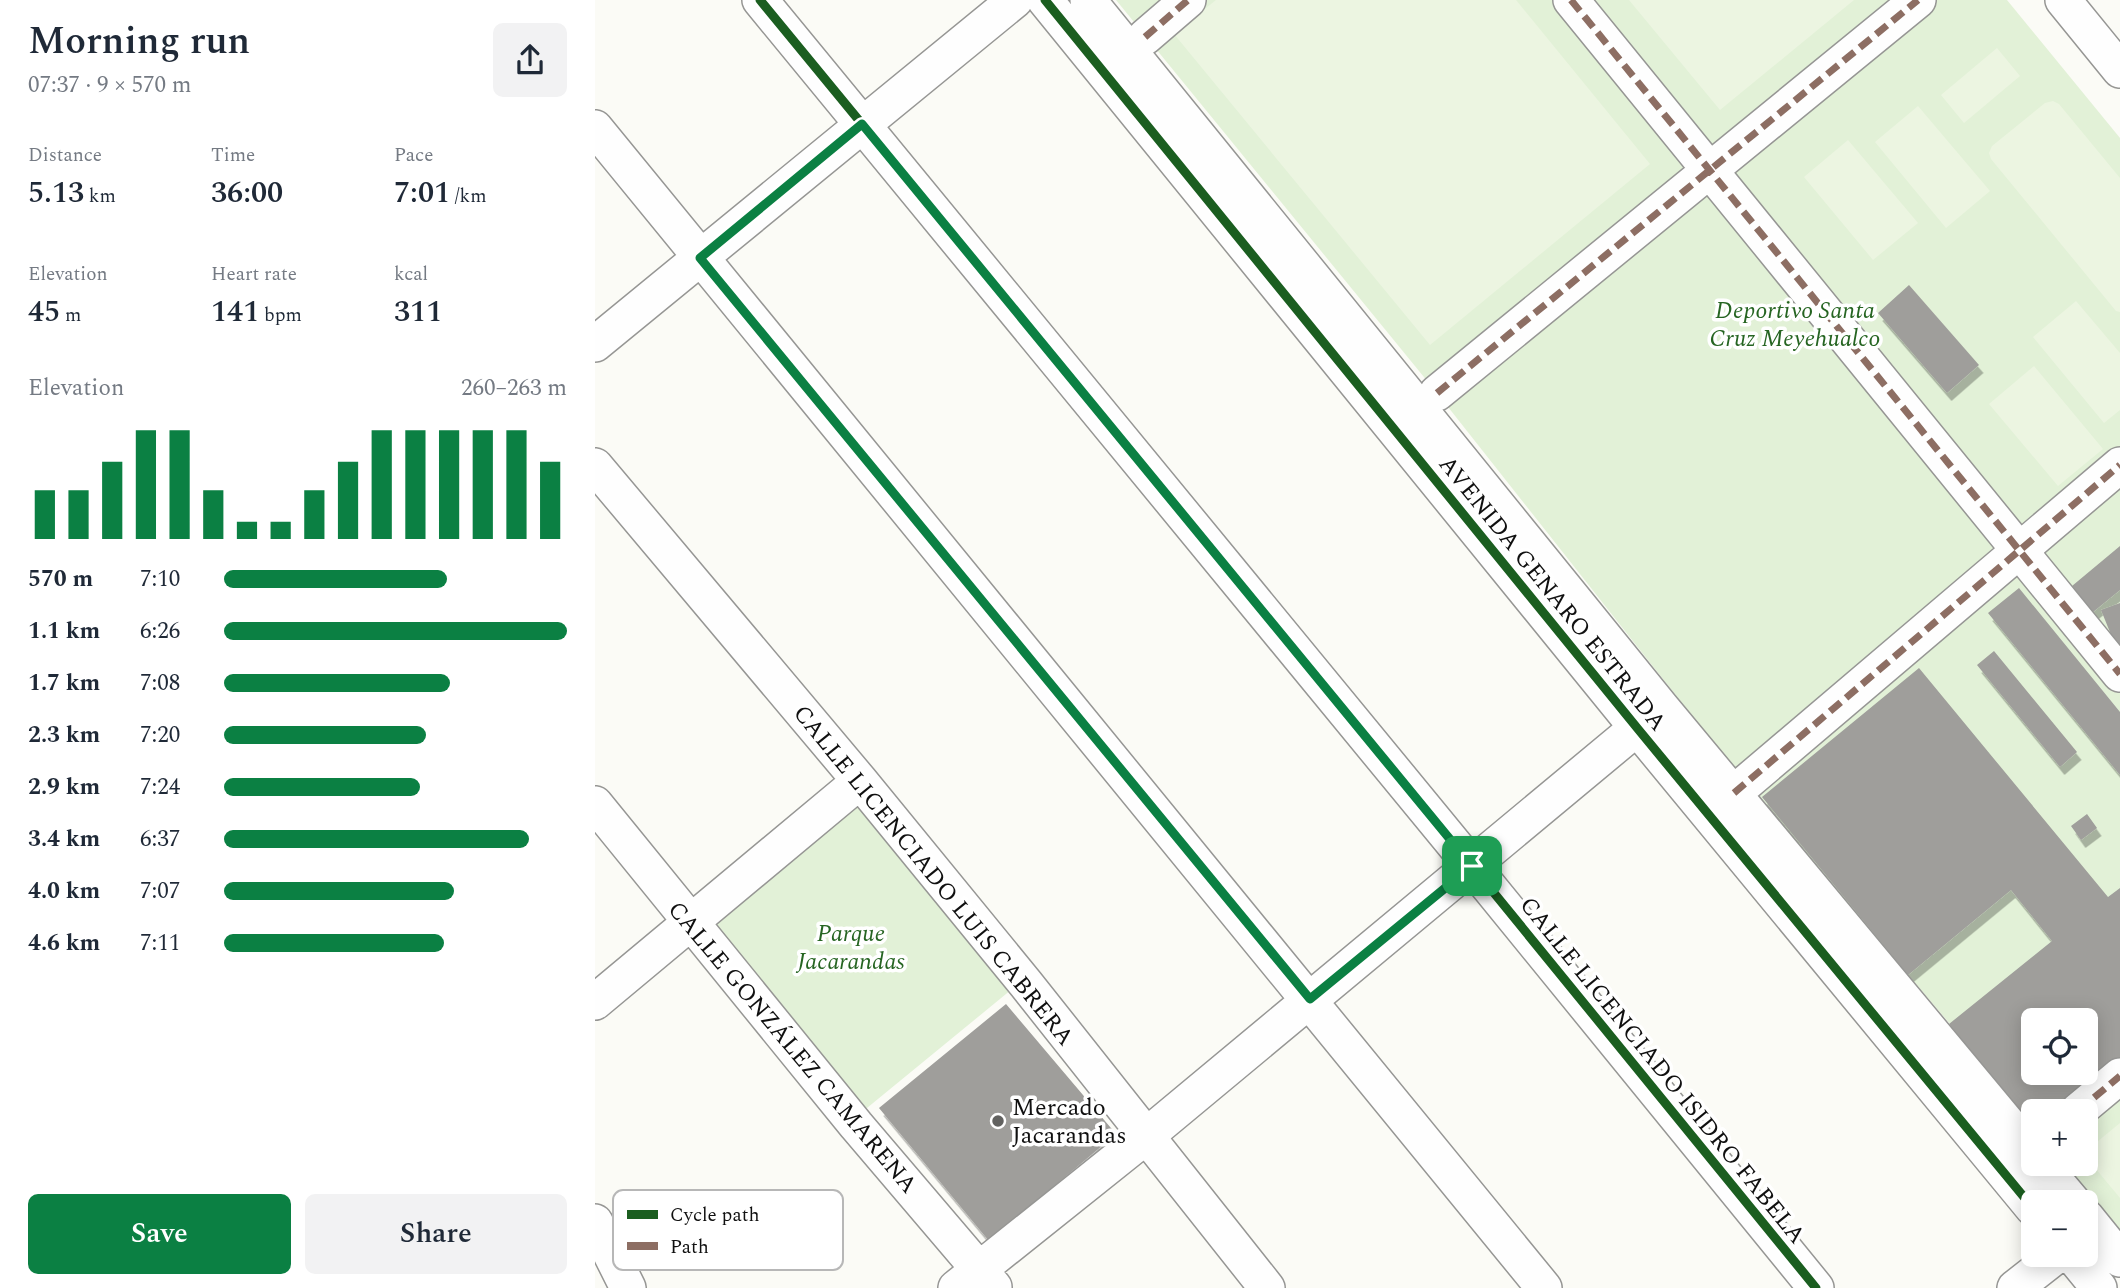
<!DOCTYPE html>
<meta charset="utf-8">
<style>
body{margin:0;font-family:Spectral,serif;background:#f2f2f3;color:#1f2937;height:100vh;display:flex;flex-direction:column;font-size:26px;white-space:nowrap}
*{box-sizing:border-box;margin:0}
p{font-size:23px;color:#747a83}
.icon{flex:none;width:38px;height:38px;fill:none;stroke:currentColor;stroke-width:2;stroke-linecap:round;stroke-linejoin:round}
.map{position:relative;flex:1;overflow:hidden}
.sheet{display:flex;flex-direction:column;background:#fff;width:595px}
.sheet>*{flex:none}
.controls{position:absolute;left:1426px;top:1008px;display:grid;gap:14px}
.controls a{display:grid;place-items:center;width:77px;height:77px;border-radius:10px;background:#fff;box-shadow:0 4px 18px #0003;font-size:35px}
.pin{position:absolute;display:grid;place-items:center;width:60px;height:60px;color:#fff;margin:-30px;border-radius:14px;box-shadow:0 4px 10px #0006}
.round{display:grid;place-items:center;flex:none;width:74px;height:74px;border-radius:10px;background:#f2f2f3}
.overview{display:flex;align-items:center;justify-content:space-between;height:119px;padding:0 28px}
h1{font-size:38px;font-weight:600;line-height:52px}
.stats{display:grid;grid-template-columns:repeat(3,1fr);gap:10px;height:119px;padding:7px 28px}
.stats div{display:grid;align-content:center}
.stats b{font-size:30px;font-weight:600}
.stats small{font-size:19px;font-weight:400}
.stats p{font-size:19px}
.chart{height:196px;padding:14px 28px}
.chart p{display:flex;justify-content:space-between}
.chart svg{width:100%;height:126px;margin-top:7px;stroke:#0b8043;stroke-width:6}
.cta{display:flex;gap:14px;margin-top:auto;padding:14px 28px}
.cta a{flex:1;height:80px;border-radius:10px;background:#0b8043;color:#fff;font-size:28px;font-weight:600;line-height:80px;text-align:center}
.cta a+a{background:#f2f2f3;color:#1f2937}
ul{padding:0 28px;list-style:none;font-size:23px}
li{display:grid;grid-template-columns:112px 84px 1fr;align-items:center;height:52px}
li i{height:18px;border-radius:9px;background:#0b8043}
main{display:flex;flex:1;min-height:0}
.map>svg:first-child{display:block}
.green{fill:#e2f1d7;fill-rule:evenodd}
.pitch{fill:#ecf5e1}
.building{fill:#9f9e9b;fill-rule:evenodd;filter:url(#shadow)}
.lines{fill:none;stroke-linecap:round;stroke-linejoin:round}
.minor-casing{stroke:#969694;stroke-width:38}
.minor{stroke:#fefefe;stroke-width:35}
.quiet{stroke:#8d6e63;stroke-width:7;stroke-dasharray:14 7;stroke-linecap:butt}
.cycleway-casing{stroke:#fff;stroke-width:13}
.cycleway{stroke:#1b5e20;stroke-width:9}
.route-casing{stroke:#fff;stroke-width:14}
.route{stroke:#0b8043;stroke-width:9}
.poi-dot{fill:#626260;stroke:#fff;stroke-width:2.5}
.labels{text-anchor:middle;stroke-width:7;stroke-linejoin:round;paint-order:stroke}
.park-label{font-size:24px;font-style:italic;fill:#266522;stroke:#fff}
.street-label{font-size:24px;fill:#101010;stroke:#fff}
.poi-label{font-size:24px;fill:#101010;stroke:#fff;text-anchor:start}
.key{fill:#fff;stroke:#b7b7b7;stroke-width:2}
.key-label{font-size:19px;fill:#101010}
</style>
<main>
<section class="sheet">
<div class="overview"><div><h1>Morning run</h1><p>07:37 · 9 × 570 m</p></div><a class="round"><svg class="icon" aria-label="share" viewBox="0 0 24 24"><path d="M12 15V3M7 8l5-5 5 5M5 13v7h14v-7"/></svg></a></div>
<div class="stats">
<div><p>Distance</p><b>5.13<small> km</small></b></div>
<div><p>Time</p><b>36:00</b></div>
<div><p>Pace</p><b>7:01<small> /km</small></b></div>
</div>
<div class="stats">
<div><p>Elevation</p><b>45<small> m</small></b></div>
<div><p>Heart rate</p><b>141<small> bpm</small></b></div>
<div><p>kcal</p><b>311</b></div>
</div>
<div class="chart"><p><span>Elevation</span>260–263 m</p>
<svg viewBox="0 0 160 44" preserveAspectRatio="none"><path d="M5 44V27M15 44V27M25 44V17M35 44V6M45 44V6M55 44V27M65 44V38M75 44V38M85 44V27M95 44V17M105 44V6M115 44V6M125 44V6M135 44V6M145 44V6M155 44V17"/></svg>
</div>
<ul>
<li><b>570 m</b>7:10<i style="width:65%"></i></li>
<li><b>1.1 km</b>6:26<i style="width:100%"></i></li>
<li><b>1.7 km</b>7:08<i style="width:66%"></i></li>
<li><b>2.3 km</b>7:20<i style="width:59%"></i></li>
<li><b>2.9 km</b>7:24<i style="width:57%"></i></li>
<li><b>3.4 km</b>6:37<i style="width:89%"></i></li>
<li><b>4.0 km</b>7:07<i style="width:67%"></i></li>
<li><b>4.6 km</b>7:11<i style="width:64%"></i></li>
</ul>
<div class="cta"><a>Save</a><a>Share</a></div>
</section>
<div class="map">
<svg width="1525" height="1288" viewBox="0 0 1525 1288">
<defs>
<filter id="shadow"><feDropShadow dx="4.5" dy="8" stdDeviation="0" flood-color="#0004"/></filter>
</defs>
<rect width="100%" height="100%" fill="#fbfbf6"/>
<path class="green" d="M521,0h891l113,138v1095l-56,-69h22v-53h-53v15l-83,-102 -205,-241 -308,-390zM1438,1020h53v53h-53z
M262,784l160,201 -161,132 -164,-193z"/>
<path class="pitch" d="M621,0h300l134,164 -220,181 -256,-311z
M1034,0h225l-134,110z
M1402,48l23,28 -56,47 -23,-28z
M1458,101l6,3 61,74v134l-4,-1 -125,-152 -2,-6 3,-7 53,-43z
M1323,106l72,85 -44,37 -71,-86z
M1253,140l70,83 -45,37 -69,-83z
M1481,301l44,52v57l-16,13 -71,-86z
M1439,366l69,83 -45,37 -69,-82z
M1525,1123v75l-34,-41v-6z"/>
<path class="building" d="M1314,285l70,80 -32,28 -69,-80z
M1525,546v44l-27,22 -21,-26z
M1424,588l101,124v63l-132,-162z
M1525,603v48l-2,1 -17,-42z
M1399,651l83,101 -17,15 -83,-102z
M1324,668l189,229 12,-9v172l-63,51h-24v17l-84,-104 103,-83 -41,-51 -103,85 -146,-178zM1438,1020h53v53h-53z
M1492,814l10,14 -16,12 -10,-14z
M411,1004l110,130 -127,107 -110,-133z"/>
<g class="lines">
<g class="minor-casing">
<path id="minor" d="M165,0l712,866 344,422
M450,0l593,729 395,479
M493,0l573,707 372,447
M976,0l549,674
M1468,0l57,70
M550,37l43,-37
M0,128l949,1160
M0,344l420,-344
M842,393l481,-393
M0,466l265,315 166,203 241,304
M1139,793l386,-328
M0,804l261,321 138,162
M0,1002l265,-221
M1483,1111l42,-35
M1446,1164l32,38
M1491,1217l34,42
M0,1222l33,66
M1477,1255l27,33
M361,1288l189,-151 511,-425
M1420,1288l42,-33"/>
</g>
<use href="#minor" class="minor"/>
<path class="quiet" d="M976,0l549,674
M550,37l43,-37
M842,393l481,-393
M1139,793l386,-328
M1483,1111l42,-35
M1436,1151l2,-2"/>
<g class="cycleway-casing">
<path id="cycleway" d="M165,0l712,866 344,422
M450,0l593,729 395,479"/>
</g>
<use href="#cycleway" class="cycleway"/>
</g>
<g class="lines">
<g class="route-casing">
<path id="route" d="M267,124l610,742 -162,133 -610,-741z"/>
</g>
<use href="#route" class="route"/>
</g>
<circle class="poi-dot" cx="403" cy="1121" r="7"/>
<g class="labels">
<g class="park-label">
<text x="1200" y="318">Deportivo Santa<tspan x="1200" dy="28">Cruz Meyehualco</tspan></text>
<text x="256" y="941">Parque<tspan x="256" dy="28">Jacarandas</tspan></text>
</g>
<g class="street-label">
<text transform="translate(958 593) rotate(51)" y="8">AVENIDA GENARO ESTRADA</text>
<text transform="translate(339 875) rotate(51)" y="8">CALLE LICENCIADO LUIS CABRERA</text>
<text transform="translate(198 1047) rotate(50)" y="8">CALLE GONZÁLEZ CAMARENA</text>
<text transform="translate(1068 1070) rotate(51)" y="8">CALLE LICENCIADO ISIDRO FABELA</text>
</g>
<g class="poi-label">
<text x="417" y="1115">Mercado<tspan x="417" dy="28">Jacarandas</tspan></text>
</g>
</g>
<rect x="18" y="1190" width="230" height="80" rx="10" class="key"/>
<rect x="32" y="1210" width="31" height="9" fill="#1b5e20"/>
<rect x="32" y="1242" width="31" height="8" fill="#8d6e63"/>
<g class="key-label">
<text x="75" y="1221">Cycle path</text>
<text x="75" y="1253">Path</text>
</g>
</svg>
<div class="controls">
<a><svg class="icon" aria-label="locate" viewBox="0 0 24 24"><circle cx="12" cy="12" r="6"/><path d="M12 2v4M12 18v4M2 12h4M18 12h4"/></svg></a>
<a>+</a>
<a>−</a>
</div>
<div class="pin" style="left:877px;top:866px;background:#1e9e55"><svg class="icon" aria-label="arrive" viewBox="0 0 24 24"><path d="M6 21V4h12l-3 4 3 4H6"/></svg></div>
</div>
</main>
